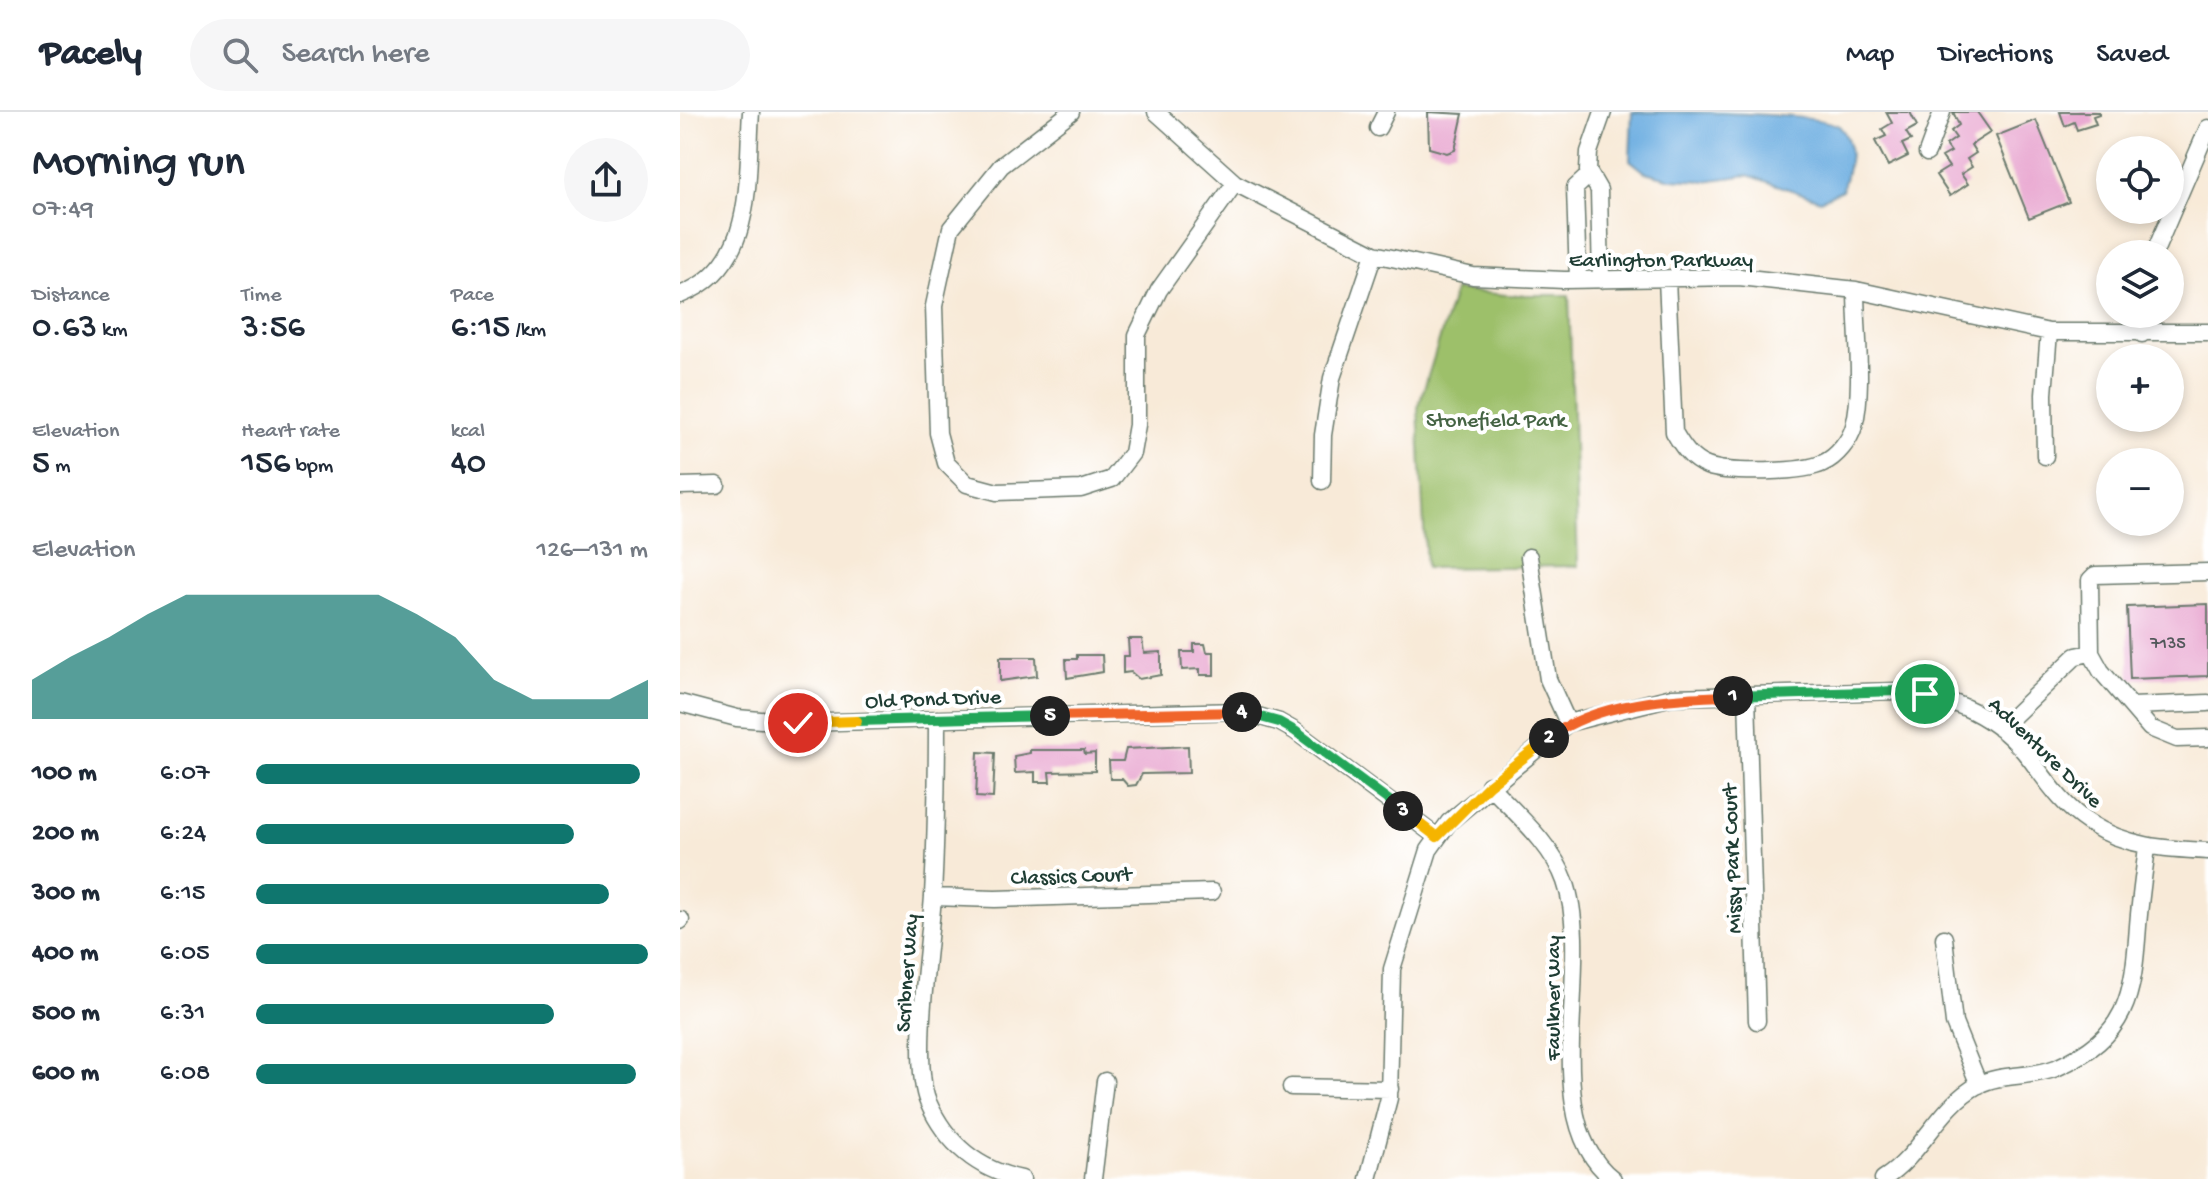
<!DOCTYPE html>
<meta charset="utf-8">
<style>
body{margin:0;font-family:"Gochi Hand",sans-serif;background:#f6f6f7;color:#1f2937;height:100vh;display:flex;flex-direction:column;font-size:30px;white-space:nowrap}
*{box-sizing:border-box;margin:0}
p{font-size:26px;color:#747a83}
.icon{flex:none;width:44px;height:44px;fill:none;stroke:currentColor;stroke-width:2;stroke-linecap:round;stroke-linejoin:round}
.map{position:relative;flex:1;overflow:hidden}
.panel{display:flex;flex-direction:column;background:#fff;width:680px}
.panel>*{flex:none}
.tools{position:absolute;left:1416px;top:24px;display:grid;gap:16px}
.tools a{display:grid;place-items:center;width:88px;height:88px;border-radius:50%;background:#fff;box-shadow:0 4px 12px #0003;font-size:40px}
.pin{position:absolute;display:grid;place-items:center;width:68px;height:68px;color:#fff;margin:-34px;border:4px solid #fff;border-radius:50%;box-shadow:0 2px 8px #0007}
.km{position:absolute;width:40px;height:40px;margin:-20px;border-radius:50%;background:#222;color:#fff;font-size:22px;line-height:40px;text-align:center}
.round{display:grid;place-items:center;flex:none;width:84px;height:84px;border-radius:42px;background:#f6f6f7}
.summary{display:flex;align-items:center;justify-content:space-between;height:136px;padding:0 32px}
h1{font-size:44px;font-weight:600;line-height:60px}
.stats{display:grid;grid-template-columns:repeat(3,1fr);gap:12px;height:136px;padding:8px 32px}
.stats div{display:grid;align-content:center}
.stats b{font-size:34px;font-weight:600}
.stats small{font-size:22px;font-weight:400}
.stats p{font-size:22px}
.chart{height:224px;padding:16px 32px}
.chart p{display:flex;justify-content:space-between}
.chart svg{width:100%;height:144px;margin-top:8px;fill:#0f766e;opacity:.7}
ul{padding:0 32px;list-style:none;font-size:26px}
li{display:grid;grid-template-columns:128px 96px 1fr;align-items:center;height:60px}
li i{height:20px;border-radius:10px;background:#0f766e}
header{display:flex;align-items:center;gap:48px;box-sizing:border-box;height:112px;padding:0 40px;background:#fff;border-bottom:2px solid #e0e1e3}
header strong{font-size:38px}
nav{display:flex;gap:44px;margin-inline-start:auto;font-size:28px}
.search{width:560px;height:72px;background:#f6f6f7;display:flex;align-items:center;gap:20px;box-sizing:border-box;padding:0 28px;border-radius:44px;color:#747a83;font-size:30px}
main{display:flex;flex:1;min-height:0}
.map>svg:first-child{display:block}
.green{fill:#9dc06a;stroke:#5e7e4f;stroke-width:2}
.water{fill:#6daee1;stroke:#46768a;stroke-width:2}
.building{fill:#e9a9d1}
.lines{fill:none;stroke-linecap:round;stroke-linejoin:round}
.minor-casing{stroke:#6b7a6d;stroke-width:19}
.minor{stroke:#fff;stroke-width:16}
.split-1-casing{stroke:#fff;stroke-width:16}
.split-2-casing{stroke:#fff;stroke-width:16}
.split-3-casing{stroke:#fff;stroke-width:16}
.split-4-casing{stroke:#fff;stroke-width:16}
.split-5-casing{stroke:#fff;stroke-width:16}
.split-6-casing{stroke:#fff;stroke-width:16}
.split-7-casing{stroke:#fff;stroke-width:16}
.split-1{stroke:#22a559;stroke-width:10}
.split-2{stroke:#f0652b;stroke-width:10}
.split-3{stroke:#f5b400;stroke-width:10}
.split-4{stroke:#22a559;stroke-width:10}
.split-5{stroke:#f0652b;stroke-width:10}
.split-6{stroke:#22a559;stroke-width:10}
.split-7{stroke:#f5b400;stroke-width:10}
.labels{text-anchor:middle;stroke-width:8;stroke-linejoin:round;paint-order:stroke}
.number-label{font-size:18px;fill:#52585b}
.street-label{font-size:22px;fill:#1f3d34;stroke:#fff}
.park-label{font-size:22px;fill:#456444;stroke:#fff}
</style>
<header>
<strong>Pacely</strong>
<div class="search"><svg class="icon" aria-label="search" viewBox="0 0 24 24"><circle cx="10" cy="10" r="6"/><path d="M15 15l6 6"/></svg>Search here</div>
<nav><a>Map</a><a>Directions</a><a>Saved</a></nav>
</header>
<main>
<section class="panel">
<div class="summary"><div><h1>Morning run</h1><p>07:49</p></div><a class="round"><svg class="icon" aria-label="share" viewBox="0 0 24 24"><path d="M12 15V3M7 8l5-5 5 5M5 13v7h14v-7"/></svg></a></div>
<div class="stats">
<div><p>Distance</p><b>0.63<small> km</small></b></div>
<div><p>Time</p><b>3:56</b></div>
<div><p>Pace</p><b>6:15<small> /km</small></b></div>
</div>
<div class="stats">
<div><p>Elevation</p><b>5<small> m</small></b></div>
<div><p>Heart rate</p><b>156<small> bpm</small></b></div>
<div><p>kcal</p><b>40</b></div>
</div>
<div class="chart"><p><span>Elevation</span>126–131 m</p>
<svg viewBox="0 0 160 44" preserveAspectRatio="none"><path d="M0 44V32L10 25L20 19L30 12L40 6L50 6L60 6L70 6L80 6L90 6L100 12L110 19L120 32L130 38L140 38L150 38L160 32V44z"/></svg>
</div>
<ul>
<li><b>100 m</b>6:07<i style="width:98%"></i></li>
<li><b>200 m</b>6:24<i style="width:81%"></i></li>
<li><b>300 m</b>6:15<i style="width:90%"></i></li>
<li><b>400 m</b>6:05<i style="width:100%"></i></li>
<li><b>500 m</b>6:31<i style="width:76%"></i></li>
<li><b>600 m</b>6:08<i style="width:97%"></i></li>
</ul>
</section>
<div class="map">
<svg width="1528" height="1067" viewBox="0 0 1528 1067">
<rect width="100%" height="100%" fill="#fff"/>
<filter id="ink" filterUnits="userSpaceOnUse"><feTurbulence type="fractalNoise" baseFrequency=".0125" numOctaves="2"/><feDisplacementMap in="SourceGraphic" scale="16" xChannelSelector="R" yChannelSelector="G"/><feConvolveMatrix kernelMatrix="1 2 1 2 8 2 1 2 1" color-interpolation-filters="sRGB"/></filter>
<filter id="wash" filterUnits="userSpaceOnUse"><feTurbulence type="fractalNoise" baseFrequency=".006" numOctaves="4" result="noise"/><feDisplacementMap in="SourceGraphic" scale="32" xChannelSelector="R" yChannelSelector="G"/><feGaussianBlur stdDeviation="1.8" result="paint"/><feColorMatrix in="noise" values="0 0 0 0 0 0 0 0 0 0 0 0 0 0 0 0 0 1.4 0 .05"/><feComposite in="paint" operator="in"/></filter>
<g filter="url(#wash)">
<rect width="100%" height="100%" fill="#f8ead8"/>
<path class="green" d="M775,178l51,5h63l9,271 -152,2 -8,-160z"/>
<path class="water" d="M952,0c37,0 183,0 207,14 18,18 9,44 3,64l-22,10 -72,-25 -43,6 -33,-2 -27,-7 -15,-12z"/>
<g id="blocks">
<path class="building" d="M748,0l35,2 -8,36 -8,3 -18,-5z
M1206,0h24l7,14 -11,6 5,8 -9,4 6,12 -20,10 -13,-25 11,-5 -4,-7 10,-6z
M1273,0h24l14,20 -20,13 5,8 -9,6 5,8 -11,7 7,10 -18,12 -14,-21 13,-8 -7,-10 9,-5 -5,-7 10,-7 -5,-7 8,-6z
M1380,0h39v2l-6,2 3,8 -19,6 -3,-8 -9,4z
M1356,8l33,82 -40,16 -33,-82z
M1528,492v72l-78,3 -3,-72z
M448,527h14l2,14 17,-1v23l-22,4 -8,-7 -8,1v-17h6z
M514,532h11l2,8h7v23h-14v-6l-18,1 -1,-18h13z
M397,543h25l1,17 -36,6 -1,-19h11z
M320,545h36l1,19 -37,5z
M508,634l1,27 -47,1 -6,11 -8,1 -6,-7h-12l-1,-18h14l3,-12z
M350,638h54l1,4 10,-1v18l-46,1 1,10h-15v-10l-20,1 -1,-17 16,-3z
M298,640l17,1 -2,45 -17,-1z"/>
</g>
</g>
<g filter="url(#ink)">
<use href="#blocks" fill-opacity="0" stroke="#6b7a6d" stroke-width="2"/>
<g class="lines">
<g class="minor-casing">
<path id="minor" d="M391,0l-70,54 -50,62 -17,78 4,127 8,30 21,21 30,8 84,-3 31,-10 20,-26 5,-28v-90l22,-45 76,-107
M476,0l79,71 139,71 99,22 91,4 175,-3 117,13 193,42h159
M698,16l8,-16
M1247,41l15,-41
M1474,142l54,-126
M987,167l7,153c8,14 17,28 33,34 21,8 96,7 116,-3 14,-6 27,-23 31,-37 10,-38 2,-96 2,-136
M898,168l-3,-92 13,-12
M921,168l-2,-90 -11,-19 1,-19 14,-40
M0,183c77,-30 66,-115 71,-183
M1462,202v20
M1365,344l-1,-62 5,-62
M642,369l1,-46 9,-57 42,-124
M0,374l37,-1
M849,445l19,122 20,44
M1528,460l-113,3 -5,5 1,73 10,18 49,57 27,11 31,-1
M1067,584l10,325
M0,591l57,15 61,5 442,-12 39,11 16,9 142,106
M1452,594l76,-3
M257,607c0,59 -1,118 -4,177 -3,48 -22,166 -5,206 18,41 50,68 94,77
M1320,617l76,-73 15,-3
M809,673c26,28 63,59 76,96 30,84 -30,238 48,298
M253,785l62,2 217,-7
M0,809l1,-1
M1264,826l10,85 25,62
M611,975l99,2
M413,1067l12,-98
M688,1067l21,-81 3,-129 37,-119 20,-28 119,-99 104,-26 227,-6c54,6 98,24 132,69 17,23 33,47 58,63 37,24 77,26 119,28
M1203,1067c38,-23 55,-72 95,-94 23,-12 54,-7 78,-17 72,-32 77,-71 82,-142 2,-27 6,-53 9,-79"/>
</g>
<use href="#minor" class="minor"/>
</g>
</g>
<g class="lines" filter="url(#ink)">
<g class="split-1-casing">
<path id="split-1" d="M1053,584l166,-5 26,3"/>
</g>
<g class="split-2-casing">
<path id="split-2" d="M869,626c45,-36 128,-41 184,-42"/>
</g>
<g class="split-3-casing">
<path id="split-3" d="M723,699l34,26 52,-52 60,-47"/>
</g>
<g class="split-4-casing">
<path id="split-4" d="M562,600l37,10 16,9 108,80"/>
</g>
<g class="split-5-casing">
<path id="split-5" d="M370,604l192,-4"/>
</g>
<g class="split-6-casing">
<path id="split-6" d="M177,609l193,-5"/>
</g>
<g class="split-7-casing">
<path id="split-7" d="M118,611l59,-2"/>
</g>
<use href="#split-1" class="split-1"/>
<use href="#split-2" class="split-2"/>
<use href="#split-3" class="split-3"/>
<use href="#split-4" class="split-4"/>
<use href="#split-5" class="split-5"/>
<use href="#split-6" class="split-6"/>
<use href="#split-7" class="split-7"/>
</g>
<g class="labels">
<g class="number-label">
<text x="1488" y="536">7135</text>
</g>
<g class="street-label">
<text x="981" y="154">Earlington Parkway</text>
<text transform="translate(253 585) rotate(-2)" y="8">Old Pond Drive</text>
<text transform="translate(1367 639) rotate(44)" y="8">Adventure Drive</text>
<text transform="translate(1050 747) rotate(-92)" y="8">Missy Park Court</text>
<text transform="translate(391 762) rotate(-2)" y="8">Classics Court</text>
<text transform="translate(225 861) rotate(-86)" y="8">Scribner Way</text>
<text transform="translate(871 886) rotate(-90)" y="8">Faulkner Way</text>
</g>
<g class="park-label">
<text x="816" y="314">Stonefield Park</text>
</g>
</g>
</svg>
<div class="tools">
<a><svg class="icon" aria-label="locate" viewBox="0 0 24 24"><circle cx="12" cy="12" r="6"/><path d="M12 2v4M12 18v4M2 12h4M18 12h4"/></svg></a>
<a><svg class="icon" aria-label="layers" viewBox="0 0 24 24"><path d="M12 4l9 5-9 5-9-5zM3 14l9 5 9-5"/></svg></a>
<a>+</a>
<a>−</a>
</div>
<div class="pin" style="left:1245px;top:582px;background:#1e9e55"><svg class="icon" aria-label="arrive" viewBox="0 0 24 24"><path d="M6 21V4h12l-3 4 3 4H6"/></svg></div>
<div class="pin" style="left:118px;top:611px;background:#d93025"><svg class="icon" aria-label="check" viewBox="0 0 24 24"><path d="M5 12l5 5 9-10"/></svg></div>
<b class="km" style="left:1053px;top:584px">1</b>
<b class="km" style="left:869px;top:626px">2</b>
<b class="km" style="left:723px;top:699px">3</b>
<b class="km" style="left:562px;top:600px">4</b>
<b class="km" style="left:370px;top:604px">5</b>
</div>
</main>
